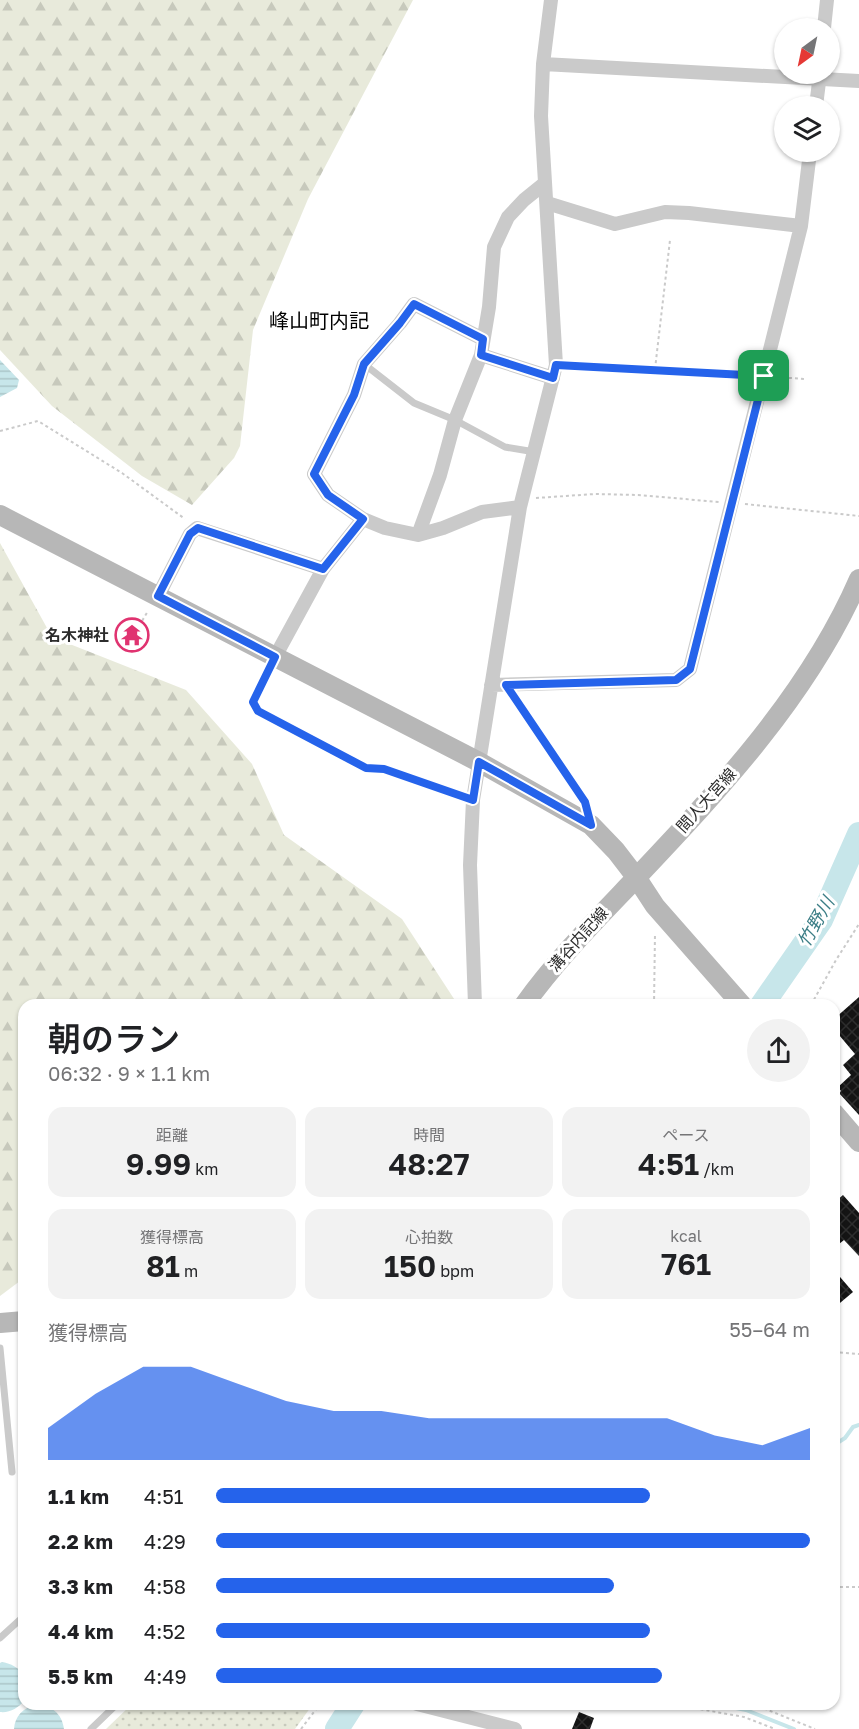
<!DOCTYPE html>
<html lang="ja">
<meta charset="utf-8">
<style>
body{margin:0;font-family:"Golos Text","Noto Sans JP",sans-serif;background:#f2f2f2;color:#202124;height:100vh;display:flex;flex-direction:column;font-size:22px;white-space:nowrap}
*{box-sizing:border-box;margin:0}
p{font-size:20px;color:#757577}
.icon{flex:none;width:33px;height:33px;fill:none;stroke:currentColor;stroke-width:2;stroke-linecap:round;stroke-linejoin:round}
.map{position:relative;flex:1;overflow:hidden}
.panel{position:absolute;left:18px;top:999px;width:822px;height:711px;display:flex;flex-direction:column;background:#fff;border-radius:18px;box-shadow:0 2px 4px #0004}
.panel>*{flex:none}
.needle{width:39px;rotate:213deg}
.tools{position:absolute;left:774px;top:18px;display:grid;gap:12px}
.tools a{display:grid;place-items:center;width:66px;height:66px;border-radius:50%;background:#fff;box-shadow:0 2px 4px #0004;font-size:30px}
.pin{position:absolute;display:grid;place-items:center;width:51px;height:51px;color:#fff;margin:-26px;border-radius:12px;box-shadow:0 3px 9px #0006}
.round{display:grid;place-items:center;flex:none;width:63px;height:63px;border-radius:32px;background:#f2f2f2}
.headline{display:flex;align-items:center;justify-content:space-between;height:102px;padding:0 30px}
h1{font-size:33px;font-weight:600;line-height:45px}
.figures{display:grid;grid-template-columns:repeat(3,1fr);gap:9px;height:102px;padding:6px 30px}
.figures div{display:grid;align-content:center;border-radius:15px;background:#f2f2f2;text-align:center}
.figures b{font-size:30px;font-weight:600}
.figures small{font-size:16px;font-weight:400}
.figures p{font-size:16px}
.chart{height:168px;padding:12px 30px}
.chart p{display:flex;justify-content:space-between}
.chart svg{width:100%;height:108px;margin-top:6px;fill:#2563eb;opacity:.7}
ul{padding:0 30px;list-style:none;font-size:20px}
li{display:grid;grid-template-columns:96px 72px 1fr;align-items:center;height:45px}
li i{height:15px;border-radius:8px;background:#2563eb}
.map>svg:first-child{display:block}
.green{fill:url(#green-dots)}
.forest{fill:url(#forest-firs)}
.water{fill:url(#water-rules)}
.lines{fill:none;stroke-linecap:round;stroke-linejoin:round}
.stream{stroke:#c7e6ea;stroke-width:4}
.river{stroke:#c7e6ea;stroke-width:24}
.building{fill:url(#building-cross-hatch)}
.path{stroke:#cacaca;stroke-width:2;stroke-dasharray:3 3;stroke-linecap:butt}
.lane{stroke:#cacaca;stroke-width:7}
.street{stroke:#cacaca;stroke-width:14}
.secondary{stroke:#b7b7b7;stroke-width:20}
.route-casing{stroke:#fff;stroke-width:12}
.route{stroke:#2563eb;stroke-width:8}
.labels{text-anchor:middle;stroke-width:6;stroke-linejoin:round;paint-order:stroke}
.poi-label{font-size:16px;font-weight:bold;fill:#2d2d2d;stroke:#fff;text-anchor:end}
.street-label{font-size:16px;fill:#2d2d2d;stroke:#fff}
.water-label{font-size:18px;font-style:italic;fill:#3c7e86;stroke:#fff}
.quarter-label{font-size:20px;fill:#000;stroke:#fff}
</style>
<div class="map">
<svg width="859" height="1729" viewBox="0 0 859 1729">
<defs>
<pattern id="green-dots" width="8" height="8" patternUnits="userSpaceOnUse" patternTransform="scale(1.5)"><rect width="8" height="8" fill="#e8eadb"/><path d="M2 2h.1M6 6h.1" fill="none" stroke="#c7c9bc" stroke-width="1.8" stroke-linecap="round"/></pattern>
<pattern id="forest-firs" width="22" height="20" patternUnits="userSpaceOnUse" patternTransform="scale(1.5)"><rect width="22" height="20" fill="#e8eadb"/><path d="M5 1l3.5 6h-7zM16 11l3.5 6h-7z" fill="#c7c9bc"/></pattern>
<pattern id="water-rules" width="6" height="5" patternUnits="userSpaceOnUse" patternTransform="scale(1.5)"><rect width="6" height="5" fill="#c7e6ea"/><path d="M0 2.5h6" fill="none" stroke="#abc6c9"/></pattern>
<pattern id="building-cross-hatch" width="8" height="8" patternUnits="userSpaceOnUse" patternTransform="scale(1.5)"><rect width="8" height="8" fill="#141414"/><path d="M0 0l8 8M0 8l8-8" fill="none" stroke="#2e2e2e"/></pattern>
</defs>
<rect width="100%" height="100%" fill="#fff"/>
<path class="green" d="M132,1704h181l-18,25h-189z"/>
<path class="forest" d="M0,0h413l-105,199 -55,131 -13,116 -6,12 -42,47 -50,-29 -90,-70 -52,-56z
M0,543l52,94 134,53 66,74 32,71 118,84 56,86h-434v273l-24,18z"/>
<path class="water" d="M0,360l19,20 -2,8 -17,9z
M2,1662c10,2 15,5 22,12v27c-6,7 -14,12 -24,11v-49z
M35,1705c16,0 27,8 29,24h-50c1,-13 9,-21 21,-24z"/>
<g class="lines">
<path class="stream" d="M834,1445l11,-7 8,-11 6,-2
M716,1704l30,6 48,19"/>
<path class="river" d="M762,1005l59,-85 38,-86
M337,1729l16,-25"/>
</g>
<path class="building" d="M129,626l12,8 -7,10 -11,-8z
M859,997v118l-20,-22 2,-2 -3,-4 13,-12 -8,-10 12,-11 -21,-25v-10z
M843,1195l16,18v43l-15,-16 -10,8v-45z
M834,1270l19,22 -19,16z
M579,1712l15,6 -4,11h-18z"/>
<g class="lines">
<path class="path" d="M568,366l183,9
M655,369l15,-129
M777,377l27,2
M0,431l38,-10 84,52 63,46
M536,498l59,-4 43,1 81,7
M745,504l114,12
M136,631l12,-20
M268,671l-15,31 5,9 108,57 18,1 78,27
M515,697l70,105
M654,1005l1,-72
M811,1005l25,-45 23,-36
M834,1352l25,2
M834,1587h25
M671,1704l73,13 31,12
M753,1704l62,25
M704,1710l1,-6
M301,1729l19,-25"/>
<path class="lane" d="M364,364l50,39 41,17 50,27 30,5
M0,1348l12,124
M0,1638l24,-22
M91,1729l26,-25"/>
<path class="street" d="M824,28l3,-28
M543,64l316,17
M816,106l4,-32
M547,203l68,21 50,-12 24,1 112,13
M483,339l-69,-35 -14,19 -36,41 -10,31 -40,79 14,21 35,24 22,9 33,7 25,-7 39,-16 38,-5
M481,355l72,23
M418,535l22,-60 15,-55 26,-65 8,-48 5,-60 14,-30 16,-17 21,-17
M158,596l32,-62 7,-6 126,41
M275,657l48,-88 40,-50
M491,685l185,-5 14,-11 111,-443 9,-74
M475,1005l-5,-140 3,-65 47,-293 36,-142 -15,-249 2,-52 8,-64
M417,1704l98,25"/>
<path class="secondary" d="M0,515l479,247 112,63 25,26 20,26 19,29 87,99
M524,1005c33,-46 73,-86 112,-127 85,-90 173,-184 223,-299
M834,1113l25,29
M0,1323l24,-2"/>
</g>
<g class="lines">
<g class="route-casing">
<path id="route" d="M414,304l69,35 -2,16 72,23 3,-13 208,11 -74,293 -14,11 -170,5 79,117 6,23 -112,-63 -6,38 -89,-31 -18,-1 -108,-57 -5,-9 22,-45 -117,-61 32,-62 8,-6 125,41 40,-50 -35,-24 -14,-21 40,-79 10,-31 36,-41z"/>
</g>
<use href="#route" class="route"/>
</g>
<defs>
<g id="temple-ring" transform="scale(1.725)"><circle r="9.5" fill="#fff" stroke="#e03370" stroke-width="1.5"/><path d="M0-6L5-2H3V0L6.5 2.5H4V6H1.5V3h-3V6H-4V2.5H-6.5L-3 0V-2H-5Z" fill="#e03370"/></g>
</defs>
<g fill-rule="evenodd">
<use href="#temple-ring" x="132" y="635"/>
</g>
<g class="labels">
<g class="poi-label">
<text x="109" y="641">名木神社</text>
</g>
<g class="street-label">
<text transform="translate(706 800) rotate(-48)" y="6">間人大宮線</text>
<text transform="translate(578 939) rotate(-48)" y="6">溝谷内記線</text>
</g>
<g class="water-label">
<text transform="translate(816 922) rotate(-60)" y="6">竹野川</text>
</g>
<g class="quarter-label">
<text x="319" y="328">峰山町内記</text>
</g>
</g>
</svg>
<div class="tools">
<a><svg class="needle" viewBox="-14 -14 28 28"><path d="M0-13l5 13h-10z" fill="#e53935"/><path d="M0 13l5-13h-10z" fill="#757577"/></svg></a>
<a><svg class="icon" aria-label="layers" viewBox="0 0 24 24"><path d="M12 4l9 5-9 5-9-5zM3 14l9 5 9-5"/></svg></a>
</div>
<div class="pin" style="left:764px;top:376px;background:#1e9e55"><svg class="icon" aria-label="arrive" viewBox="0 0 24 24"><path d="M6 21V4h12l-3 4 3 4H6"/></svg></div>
<section class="panel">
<div class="headline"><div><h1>朝のラン</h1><p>06:32 · 9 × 1.1 km</p></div><a class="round"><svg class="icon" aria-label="share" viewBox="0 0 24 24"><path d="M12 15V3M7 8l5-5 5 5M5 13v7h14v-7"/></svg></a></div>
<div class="figures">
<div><p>距離</p><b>9.99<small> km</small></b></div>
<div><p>時間</p><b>48:27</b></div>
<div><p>ペース</p><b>4:51<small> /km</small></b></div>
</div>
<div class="figures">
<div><p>獲得標高</p><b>81<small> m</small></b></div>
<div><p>心拍数</p><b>150<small> bpm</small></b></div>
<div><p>kcal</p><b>761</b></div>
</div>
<div class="chart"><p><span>獲得標高</span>55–64 m</p>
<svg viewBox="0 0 160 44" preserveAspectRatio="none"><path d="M0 44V31L10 17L20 6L30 6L40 13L50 20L60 24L70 24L80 27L90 27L100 27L110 27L120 27L130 27L140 34L150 38L160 31V44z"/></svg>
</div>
<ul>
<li><b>1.1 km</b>4:51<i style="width:73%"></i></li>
<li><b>2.2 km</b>4:29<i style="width:100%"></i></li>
<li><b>3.3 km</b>4:58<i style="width:67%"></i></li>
<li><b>4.4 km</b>4:52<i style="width:73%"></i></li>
<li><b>5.5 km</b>4:49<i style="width:75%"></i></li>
</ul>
</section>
</div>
